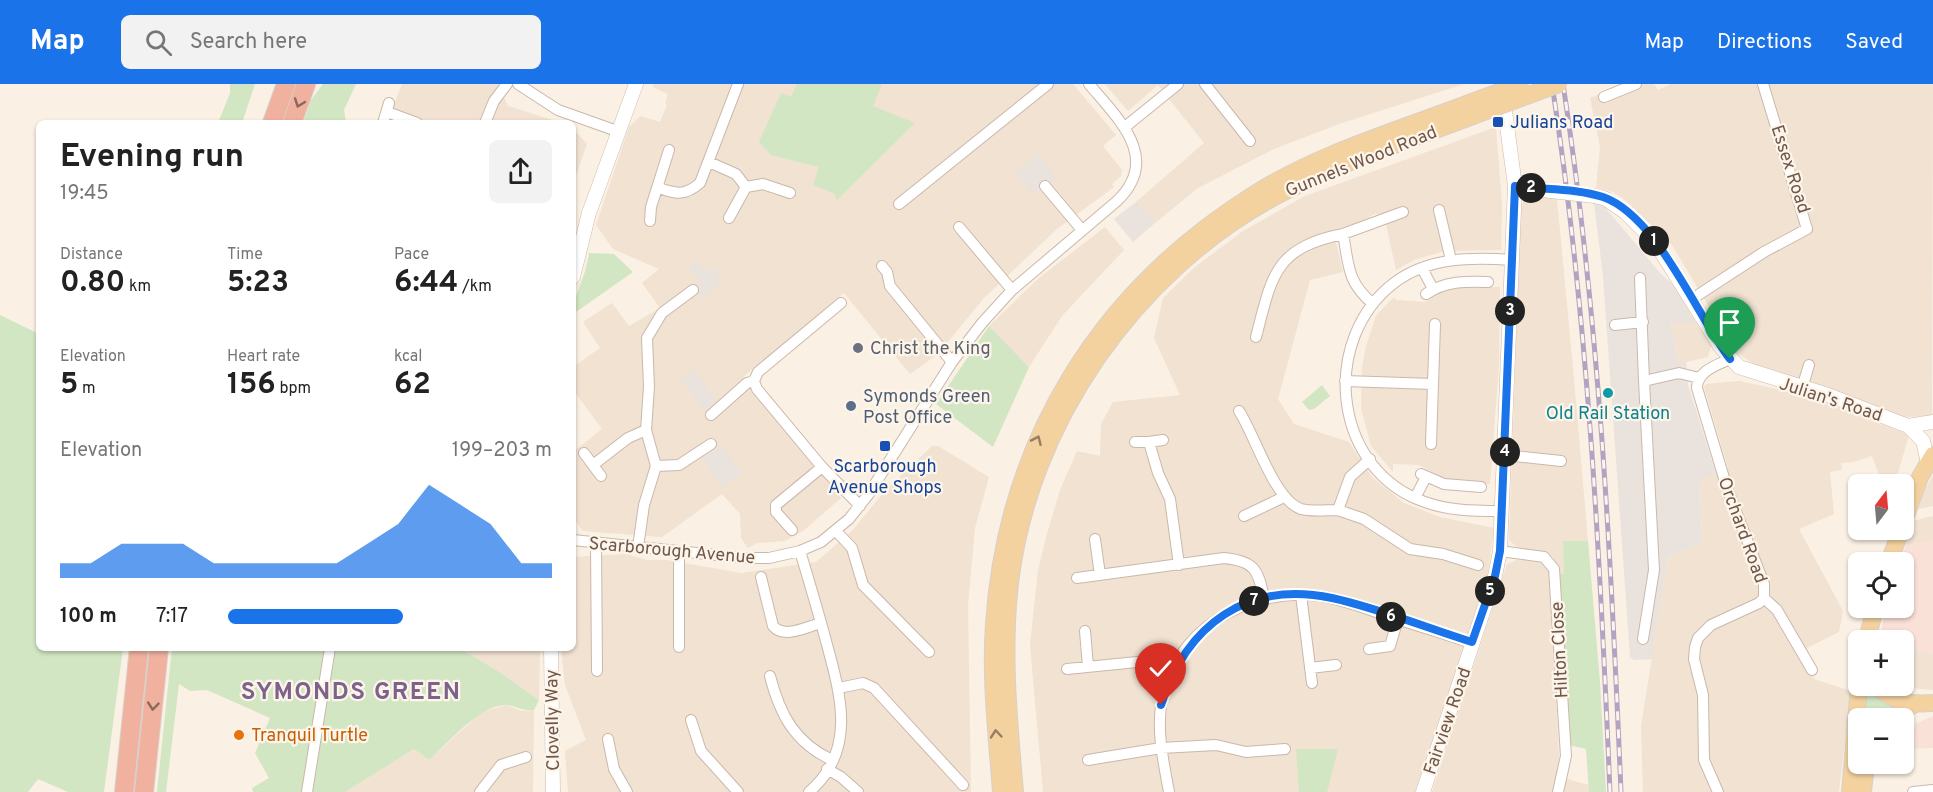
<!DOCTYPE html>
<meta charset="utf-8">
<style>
body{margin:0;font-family:Overpass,sans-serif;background:#f2f2f2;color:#222;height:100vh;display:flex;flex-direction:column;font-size:22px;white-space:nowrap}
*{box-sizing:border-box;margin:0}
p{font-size:20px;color:#767676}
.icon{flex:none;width:33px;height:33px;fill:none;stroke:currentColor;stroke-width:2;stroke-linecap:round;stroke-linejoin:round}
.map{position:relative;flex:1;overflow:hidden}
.details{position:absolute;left:36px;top:36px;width:540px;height:531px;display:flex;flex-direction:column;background:#fff;border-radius:9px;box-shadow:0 2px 4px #0004}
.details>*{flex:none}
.needle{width:39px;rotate:16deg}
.fabs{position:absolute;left:1848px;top:390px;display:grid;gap:12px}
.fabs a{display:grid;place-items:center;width:66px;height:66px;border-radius:9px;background:#fff;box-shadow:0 2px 4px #0004;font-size:30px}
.pin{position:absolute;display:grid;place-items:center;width:51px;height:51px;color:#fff;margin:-62px -26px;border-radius:50% 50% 50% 0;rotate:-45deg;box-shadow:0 0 6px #0007}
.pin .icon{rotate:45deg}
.km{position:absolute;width:30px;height:30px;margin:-15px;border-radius:50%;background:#222;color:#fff;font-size:16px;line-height:30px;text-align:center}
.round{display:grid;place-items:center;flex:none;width:63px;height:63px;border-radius:9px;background:#f2f2f2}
.overview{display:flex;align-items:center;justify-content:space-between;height:102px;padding:0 24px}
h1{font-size:33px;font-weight:700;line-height:45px}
.stats{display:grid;grid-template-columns:repeat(3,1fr);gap:9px;height:102px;padding:6px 24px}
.stats div{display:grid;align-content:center}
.stats b{font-size:30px;font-weight:700}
.stats small{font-size:16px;font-weight:400}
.stats p{font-size:16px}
.chart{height:168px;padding:12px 24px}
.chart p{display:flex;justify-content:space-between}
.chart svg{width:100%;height:108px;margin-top:6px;fill:#1a73e8;opacity:.7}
ul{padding:0 24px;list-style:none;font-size:20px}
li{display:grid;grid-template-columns:96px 72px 1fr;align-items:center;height:45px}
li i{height:15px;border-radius:8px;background:#1a73e8}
header{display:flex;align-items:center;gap:36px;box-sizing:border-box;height:84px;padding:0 30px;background:#1a73e8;color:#fff}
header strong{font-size:28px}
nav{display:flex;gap:33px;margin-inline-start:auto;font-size:21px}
.search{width:420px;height:54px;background:#f2f2f2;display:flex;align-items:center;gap:15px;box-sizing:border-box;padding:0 21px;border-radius:9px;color:#767676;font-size:22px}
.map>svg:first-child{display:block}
.residential{fill:#f1e2d2}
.commercial{fill:#fae1d7}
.industrial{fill:#eae3dd}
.green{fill:#d2e6c3}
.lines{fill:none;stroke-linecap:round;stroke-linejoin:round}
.street-casing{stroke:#cab8ab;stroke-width:12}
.secondary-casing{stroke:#cfbaab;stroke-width:15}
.primary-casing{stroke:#d7d0cd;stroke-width:18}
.highway-casing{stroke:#d7d0cd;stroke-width:20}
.street{stroke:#fff;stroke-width:10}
.secondary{stroke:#fff;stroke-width:14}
.primary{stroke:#f4d2a0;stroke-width:16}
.highway{stroke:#f0b19e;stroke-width:18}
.rail-casing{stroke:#b3a3c2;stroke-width:5}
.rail{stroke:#fdf5e9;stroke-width:3;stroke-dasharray:9;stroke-linecap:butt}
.secondary-bridge-casing{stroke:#cfbaab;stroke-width:15;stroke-linecap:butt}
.primary-bridge-casing{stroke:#d7d0cd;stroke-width:18;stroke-linecap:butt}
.secondary-bridge{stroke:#fff;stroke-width:14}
.primary-bridge{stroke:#f4d2a0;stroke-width:16}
.oneway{stroke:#8a695c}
.oneway2{stroke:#987c64}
.route-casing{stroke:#fff;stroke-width:12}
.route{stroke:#1a73e8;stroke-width:8}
.transit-dot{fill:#1a4fb4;stroke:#fdf5e9;stroke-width:2}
.worship-dot{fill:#6b7280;stroke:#fdf5e9;stroke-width:2}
.culture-dot{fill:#0f9aa8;stroke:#fdf5e9;stroke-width:2}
.service-dot{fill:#5c6f8a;stroke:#fdf5e9;stroke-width:2}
.food-dot{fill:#e8710a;stroke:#fdf5e9;stroke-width:2}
.labels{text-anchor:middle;stroke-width:4.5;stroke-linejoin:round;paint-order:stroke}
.transit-label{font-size:18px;fill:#164399;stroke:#fdf5e9;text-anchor:start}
.street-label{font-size:18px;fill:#70574b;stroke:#fdf5e9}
.worship-label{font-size:18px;fill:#5b616d;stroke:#fdf5e9;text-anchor:start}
.service-label{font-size:18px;fill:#4e5e75;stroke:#fdf5e9;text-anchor:start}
.culture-label{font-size:18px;fill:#0d838f;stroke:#fdf5e9}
.food-label{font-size:18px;fill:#c56008;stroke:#fdf5e9;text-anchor:start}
.district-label{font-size:24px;font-weight:bold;letter-spacing:1.5px;fill:#7d638c;stroke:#fdf5e9}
</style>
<header>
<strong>Map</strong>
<div class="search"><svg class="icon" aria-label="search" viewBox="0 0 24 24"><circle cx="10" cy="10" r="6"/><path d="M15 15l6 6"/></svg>Search here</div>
<nav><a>Map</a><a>Directions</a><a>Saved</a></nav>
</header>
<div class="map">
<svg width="1933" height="708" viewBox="0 0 1933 708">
<rect width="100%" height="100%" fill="#faf0e3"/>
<path class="residential" d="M402,0h96l10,22 54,17h-175z
M653,0h420l43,51 -13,11 19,24 -1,6 -9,8 2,3 -57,42 -73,69 -46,56 -28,20 -66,-81 -101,84 98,121 -38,33 -18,10 -28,2 -9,5 -7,-10 -1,-24 -18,-20 -60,43 -79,-6 -10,-13v-66l29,-23 -29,-39v-23l27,-19 -17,-26 29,-19 17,23 31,-18 -18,-25 17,-14 -46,-20 -17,-24 33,-98 11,-11 20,6 7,-17 -2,-1 3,-10 -15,-7z
M1105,0h359l-125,40 -65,25 -76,39 -43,35 -18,-22 67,-58 -46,-58 -30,26z
M1624,0h30l4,6 13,-6h262l-1,332 -27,1 -153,-54 -16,-11 -64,-107 -47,-45 -12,-8 -17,-4 4,-41 -10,-49z
M1496,43l6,78 -1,45 -56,1 -31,9 -18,10 -10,-46 -10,-11 -15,9 -28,8 10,42 -33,8 -32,119 16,25 55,18 23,35 32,26 36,14 54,11 -7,50 -72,214h-372l-13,-147 8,-75 9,-36 13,-44 17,-39 23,5 1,-32 12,-22 67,-7 -26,-57 9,-40 32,-31 48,-36 62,-35z
M573,45l14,15 -14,40z
M1531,113l26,2 16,169 15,173h-25l1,33h-4l-7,-17 -36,-10 -8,-7 12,-332 3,-8z
M1105,143l19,23 -62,66 -33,51 -40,-41 50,-48z
M1460,203h40l-1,78 -9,119 -41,-3 -30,-16 -26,-1v8l-22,-26 -10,-38 1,-41 4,-21 10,-30 7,-8 11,-11 2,3 28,2 16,-11z
M1671,238l25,1 15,23 -3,11 -30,7z
M1739,297l65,14 105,40 -11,38 -17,7 -9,-24 -19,6 -12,1 1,7 -12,2 4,42 -35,15 44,82 -4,21 -32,16 7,31 37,12 -12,101h-196l-2,-66 27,-169 34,-14 -2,-64 28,-11 -24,-81 2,-3z
M932,362h6l51,31 -14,51 -7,77 3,187h-403l-3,-41 21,-11 -21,-55 -4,-37h12v-91l54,-3 19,6h21l74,13 75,-11 36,-31 32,-39z
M1933,391v31l-15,3 6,-19z
M1933,432v25l-27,4 7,-24z
M1519,475l24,4 7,11 9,184 -3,18 33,9v7h-157l75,-228z
M459,564h81l-1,52 -41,-29z
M1904,565l29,5v36l-44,-4h15z
M506,621l16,6 12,-1 -1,82h-188l69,-43 15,11 53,-48z"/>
<path class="commercial" d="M1933,457v113l-29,-5v-9h-25l7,-32h18v-46h-4l6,-17z
M1933,632v32l-29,1 9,-11 2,-14z"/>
<path class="industrial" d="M1038,70l18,23 -22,18 -19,-22z
M1137,117l18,22 -22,19 -19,-23z
M1594,119l9,2 58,69 13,12 22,37h-25l7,40 8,-1 2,23 28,88 -16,7 2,63 -34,14 -16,102 -18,1 -4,-3 -27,-381z
M698,178l8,10 6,-5 11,15 -20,16 -8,-11 4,-6 -10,-13z
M694,285l23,33 -13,9 -24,-32z
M720,359l22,30 -20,14 -21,-30z"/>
<path class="green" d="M230,0h25l-13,39h-24l12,-30z
M323,0h33l-12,26 2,13h-43l8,-23z
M797,0h85l-9,22 42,17 -78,77 -3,-7 -21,-8 6,-18 -48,-12 -12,-13 22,-49 10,4z
M589,169l25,1 19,18 -60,42c2,-24 13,-36 16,-61z
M0,231l39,19v314h84l-19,144h-36l-30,-13 -10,13h-28z
M989,242l40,41 -36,80 -57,-43z
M1322,301l8,11 -16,13 -5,1 -7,-8z
M1563,457h25l12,141 6,110h-17l-3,-43 -17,-4 -9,-171h4z
M172,564h287l39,23 41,29 -5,10c-11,1 -18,-4 -28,-5 -25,-1 -59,39 -77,55l-15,-11 -69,43h-92l-1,-4 17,-10 -14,-25 15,-35 -63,-28 -17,1 -11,-7 -13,108h-9z
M1865,602h5l28,20 -15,12h-21z
M1296,665h42l-11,43h-28z"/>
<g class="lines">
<g class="street-casing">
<path id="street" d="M518,0l40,26 59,21
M1205,0l45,57
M1604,13l32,-13
M387,28l30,11
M383,39l6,-20
M485,39l9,-22 13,-17
M1125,43l53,-43
M709,78l27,12 10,13 -17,31
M1045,102l37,44
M746,103l17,-3 27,9
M659,104c17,6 26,8 41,-5l38,-99
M899,120l149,-120
M1439,126l12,50
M650,137l1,-14 18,-57
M959,143l53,63
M882,182l5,6 3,14 62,76
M1422,184l11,21
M1640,194l4,103 35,-8 20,5
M1426,210c19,-13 40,-13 62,-12
M1692,215l72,-47 43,-23 -44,-145
M841,219l-83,69 -4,9 3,8 65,78 38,39
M1373,220c-26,-22 -24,-38 -30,-70l60,-22
M1615,241l28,-3
M1256,253c16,-61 18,-89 87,-103
M1730,275c-13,6 -33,12 -33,29l30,100 37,96v14l13,12 35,60
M1345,297l88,3 2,-60
M1802,304l7,-23
M1239,327c16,24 35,89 62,98 11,3 25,1 37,1
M711,331l36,-32 7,-2
M1135,358h14l9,31 12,26 9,66
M1149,358l14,-2
M1431,360l2,-60
M584,369l17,23
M1505,371l56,6
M1370,375l-20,18 -12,33 26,9 46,30 33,5 35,11
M593,381l35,-27 18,-8
M656,382l23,-1 32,-21
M1421,390l23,10 37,3
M1415,414l11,-21
M1502,427c-29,0 -57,0 -85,-12 -86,-37 -95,-161 -23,-216 34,-26 78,-26 118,-23
M1244,432l40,-19
M792,446l-16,-18v-7l46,-38
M836,447l16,17 11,37 66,67
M1095,455l5,36
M573,456l171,18h25l31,-7 21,-9 28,-23 19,-24 84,-133 30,-39 30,-33 105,-89c45,-43 1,-82 -28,-117
M596,460l1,127
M638,463l6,-42 12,-39 -10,-36 3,-43 -2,-49 15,-25 31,-23
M800,467c9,30 18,60 26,90 14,52 32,109 -17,151
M1500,467l44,6 10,12 12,187 -8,36
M679,469v94
M761,493l12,49c11,13 33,1 48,-3
M1077,494l147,-20c30,3 34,11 40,40
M1301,511l11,88
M1085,547l3,35
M1643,555l11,-69 -10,-189
M1369,565l21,-3 8,-27
M1310,584l26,-3
M1067,585l80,-8 27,10
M770,592c10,39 25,67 62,84
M839,604l24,-5 11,5 89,97
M691,636l10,31 37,41
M608,655l6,30 13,23
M1088,676l73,-12 55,-3 30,7 39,-3
M827,685l14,8 17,15
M307,708l23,-144
M480,708l21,-27 25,-8
M1169,708c-5,-28 -12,-57 -8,-86 12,-77 87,-119 159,-110 22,3 44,12 65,19 29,10 58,18 87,28
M1718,708l-14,-32 -1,-65 -9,-36 1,-12 3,-9 13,-13 48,-22 5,-5
M1913,708l20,-2"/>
</g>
<g class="secondary-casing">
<path id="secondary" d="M1515,102l36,5
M1595,112l11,3 19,13 30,30 65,104 19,21 89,28 80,31 15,15 5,22
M573,193l16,-64 47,-129
M1908,342l25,-4
M551,564l2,144
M1423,708l72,-216 5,-25 15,-365 -12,-90"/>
</g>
<g class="primary-casing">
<path id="primary" d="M1904,437l16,-44 13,-22
M1889,478l12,-32
M1867,556l8,-32
M1876,602c18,16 33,19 57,17
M1892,634l21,-13
M1001,708c-4,-56 -11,-112 -7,-168 12,-182 105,-332 259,-429 66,-42 146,-65 219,-93
M1015,708c-6,-70 -13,-139 -5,-209 19,-160 125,-311 266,-387 62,-33 129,-54 194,-79
M1850,708l9,-106
M1863,708l3,-28"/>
</g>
<g class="highway-casing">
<path id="highway" d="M272,39l14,-39
M292,39l14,-39
M124,708l15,-144
M144,708l15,-144"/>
</g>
<use href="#street" class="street"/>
<use href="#secondary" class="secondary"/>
<use href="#primary" class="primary"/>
<use href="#highway" class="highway"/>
<g class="rail-casing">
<path id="rail" d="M1552,0c36,234 48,472 58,708
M1563,0c36,234 48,472 58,708"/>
</g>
<use href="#rail" class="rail"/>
<g class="secondary-bridge-casing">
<path id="secondary-bridge" d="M1551,107l44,5"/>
</g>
<g class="primary-bridge-casing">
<path id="primary-bridge" d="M1472,18l49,-18
M1470,33l89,-33"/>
</g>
<use href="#secondary-bridge" class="secondary-bridge"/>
<use href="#primary-bridge" class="primary-bridge"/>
</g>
<defs><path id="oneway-chevron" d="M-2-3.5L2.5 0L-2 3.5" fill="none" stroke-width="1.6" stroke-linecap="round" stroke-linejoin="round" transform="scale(1.5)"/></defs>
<g class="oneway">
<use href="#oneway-chevron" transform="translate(299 19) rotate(110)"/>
<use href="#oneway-chevron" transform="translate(153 622) rotate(96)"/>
</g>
<g class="oneway2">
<use href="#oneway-chevron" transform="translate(1037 356) rotate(-66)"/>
<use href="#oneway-chevron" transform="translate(996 650) rotate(-95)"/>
</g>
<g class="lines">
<g class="route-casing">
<path id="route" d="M1161,621c25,-80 86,-125 171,-107 46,10 95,30 140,44l23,-66 5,-25 15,-365c28,4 61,2 88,11 54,19 93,117 127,162"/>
</g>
<use href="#route" class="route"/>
</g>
<g class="transit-dot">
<rect x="1492" y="32" width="12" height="12" rx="3"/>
<rect x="879" y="356" width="12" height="12" rx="3"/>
</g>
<circle class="worship-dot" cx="858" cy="264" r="6"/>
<circle class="culture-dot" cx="1608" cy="309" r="6"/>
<circle class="service-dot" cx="851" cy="322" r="6"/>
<circle class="food-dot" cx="239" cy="651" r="6"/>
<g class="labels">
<g class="transit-label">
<text x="1510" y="44">Julians Road</text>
<text x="885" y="388" text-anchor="middle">Scarborough<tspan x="885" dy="21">Avenue Shops</tspan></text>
</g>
<g class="street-label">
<text transform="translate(1361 77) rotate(-22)" y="6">Gunnels Wood Road</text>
<text transform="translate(1791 85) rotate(72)" y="6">Essex Road</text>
<text transform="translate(1831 315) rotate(18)" y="6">Julian's Road</text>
<text transform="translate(1743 446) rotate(70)" y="6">Orchard Road</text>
<text transform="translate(672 466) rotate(5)" y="6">Scarborough Avenue</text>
<text transform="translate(1559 566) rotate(-93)" y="6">Hilton Close</text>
<text transform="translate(552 636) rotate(-91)" y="6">Clovelly Way</text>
<text transform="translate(1447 637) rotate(-71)" y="6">Fairview Road</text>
</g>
<g class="worship-label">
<text x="870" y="270">Christ the King</text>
</g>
<g class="service-label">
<text x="863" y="318">Symonds Green<tspan x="863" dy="21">Post Office</tspan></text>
</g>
<g class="culture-label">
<text x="1608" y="335">Old Rail Station</text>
</g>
<g class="food-label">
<text x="251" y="657">Tranquil Turtle</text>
</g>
<g class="district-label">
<text x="351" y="615">SYMONDS GREEN</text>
</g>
</g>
</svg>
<div class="fabs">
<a><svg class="needle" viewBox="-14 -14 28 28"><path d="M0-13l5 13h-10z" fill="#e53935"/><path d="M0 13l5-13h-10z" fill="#767676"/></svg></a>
<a><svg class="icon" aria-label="locate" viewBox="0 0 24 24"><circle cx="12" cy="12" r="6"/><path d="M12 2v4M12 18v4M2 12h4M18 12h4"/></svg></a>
<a>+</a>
<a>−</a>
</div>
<div class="pin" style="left:1730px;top:275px;background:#1e9e55"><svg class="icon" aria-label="arrive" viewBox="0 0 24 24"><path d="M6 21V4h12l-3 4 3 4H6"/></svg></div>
<div class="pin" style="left:1161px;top:621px;background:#d93025"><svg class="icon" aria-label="check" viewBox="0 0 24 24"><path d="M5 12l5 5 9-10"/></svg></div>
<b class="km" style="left:1654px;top:157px">1</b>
<b class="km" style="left:1531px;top:104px">2</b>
<b class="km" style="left:1510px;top:227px">3</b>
<b class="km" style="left:1505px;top:368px">4</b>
<b class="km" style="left:1490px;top:507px">5</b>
<b class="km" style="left:1391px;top:533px">6</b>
<b class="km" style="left:1254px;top:517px">7</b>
<section class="details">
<div class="overview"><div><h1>Evening run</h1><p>19:45</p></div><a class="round"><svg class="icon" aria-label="share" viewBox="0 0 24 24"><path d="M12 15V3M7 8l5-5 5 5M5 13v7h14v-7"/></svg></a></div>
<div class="stats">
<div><p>Distance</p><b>0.80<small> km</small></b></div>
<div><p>Time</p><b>5:23</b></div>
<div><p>Pace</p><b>6:44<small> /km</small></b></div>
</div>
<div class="stats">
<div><p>Elevation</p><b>5<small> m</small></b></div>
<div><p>Heart rate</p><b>156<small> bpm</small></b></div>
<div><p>kcal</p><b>62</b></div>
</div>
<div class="chart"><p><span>Elevation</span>199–203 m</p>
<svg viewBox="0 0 160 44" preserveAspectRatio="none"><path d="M0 44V38L10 38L20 30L30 30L40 30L50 38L60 38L70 38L80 38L90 38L100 30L110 22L120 6L130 14L140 22L150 38L160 38V44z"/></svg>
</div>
<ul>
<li><b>100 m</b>7:17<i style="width:54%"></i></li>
</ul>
</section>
</div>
